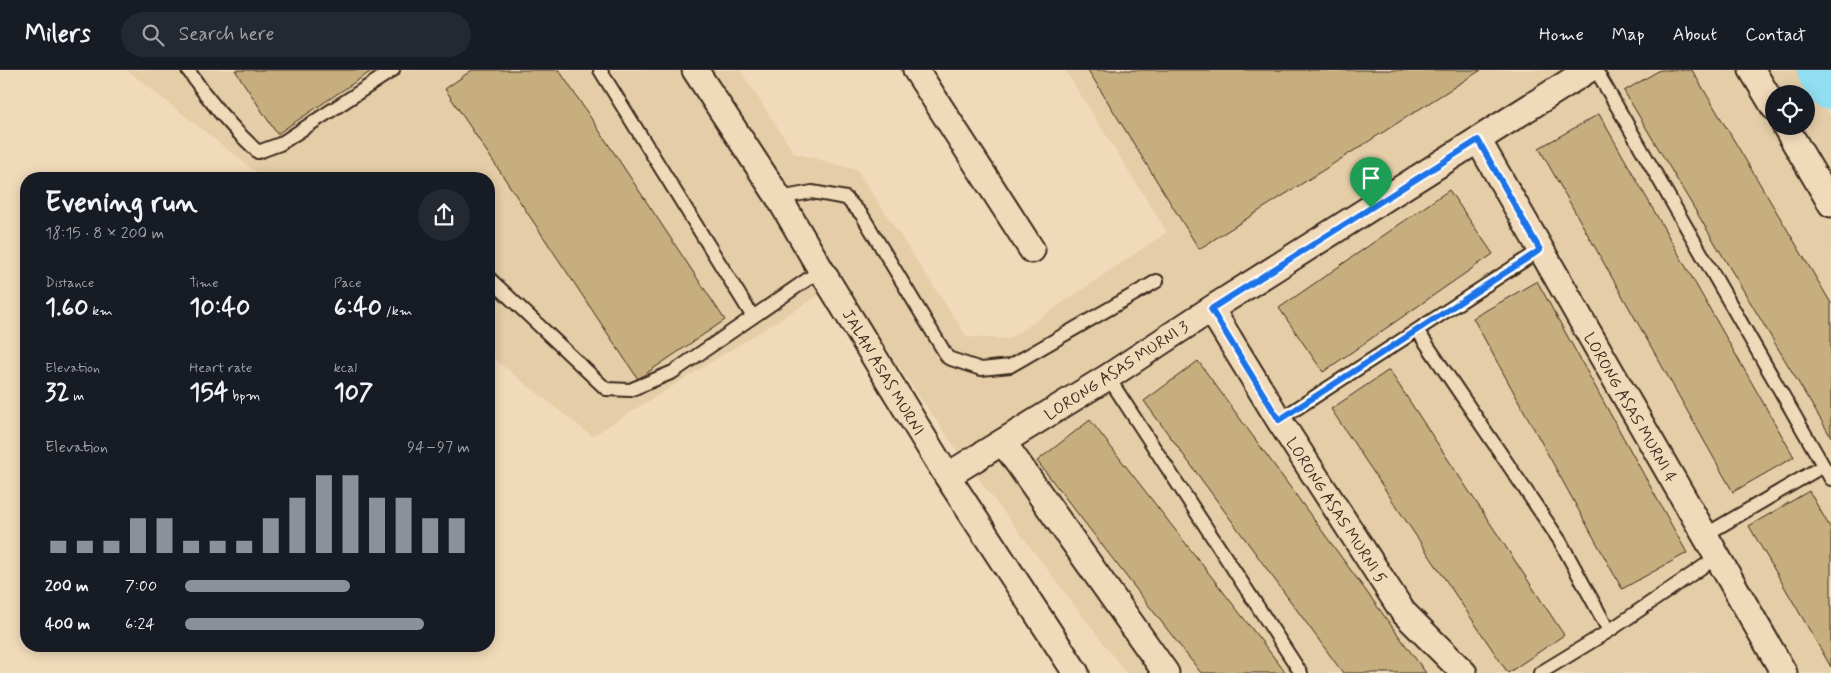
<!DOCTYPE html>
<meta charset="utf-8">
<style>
body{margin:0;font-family:Mynerve,sans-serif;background:#242831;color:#f1f3f6;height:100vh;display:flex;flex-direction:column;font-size:19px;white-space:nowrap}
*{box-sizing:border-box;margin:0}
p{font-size:16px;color:#9ea1a6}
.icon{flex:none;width:28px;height:28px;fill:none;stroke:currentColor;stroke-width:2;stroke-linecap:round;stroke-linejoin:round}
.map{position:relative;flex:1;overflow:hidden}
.drawer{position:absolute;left:20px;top:102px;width:475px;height:480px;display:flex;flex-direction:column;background:#171b24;border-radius:20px;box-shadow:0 2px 12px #0003}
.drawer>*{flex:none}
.buttons{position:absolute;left:1765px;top:15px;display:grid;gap:10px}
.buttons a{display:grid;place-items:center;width:50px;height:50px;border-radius:50%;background:#171b24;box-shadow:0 2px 12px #0003;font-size:25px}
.pin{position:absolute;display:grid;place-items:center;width:42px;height:42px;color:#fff;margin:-51px -21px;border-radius:50% 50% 50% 0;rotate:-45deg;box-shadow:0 0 5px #0007}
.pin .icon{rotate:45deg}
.round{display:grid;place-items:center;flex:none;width:52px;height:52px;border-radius:26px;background:#242831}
.headline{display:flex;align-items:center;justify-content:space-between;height:85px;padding:0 25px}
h1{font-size:28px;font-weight:700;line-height:38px}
.figures{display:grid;grid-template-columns:repeat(3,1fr);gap:8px;height:85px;padding:5px 25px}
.figures div{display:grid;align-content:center}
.figures b{font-size:25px;font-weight:700}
.figures small{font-size:14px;font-weight:400}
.figures p{font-size:14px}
.chart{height:140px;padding:10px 25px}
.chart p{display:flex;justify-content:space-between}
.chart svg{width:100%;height:90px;margin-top:5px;stroke:#8c9099;stroke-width:6}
ul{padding:0 25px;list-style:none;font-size:16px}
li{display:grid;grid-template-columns:80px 60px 1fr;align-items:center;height:38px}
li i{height:12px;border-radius:6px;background:#8c9099}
header{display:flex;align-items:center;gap:30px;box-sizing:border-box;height:70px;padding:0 25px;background:#171b24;border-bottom:1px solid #363941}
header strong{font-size:24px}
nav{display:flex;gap:28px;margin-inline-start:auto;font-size:18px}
.search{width:350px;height:45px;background:#242831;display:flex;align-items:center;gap:12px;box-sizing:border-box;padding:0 18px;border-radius:28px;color:#9ea1a6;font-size:19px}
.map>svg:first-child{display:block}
.built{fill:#e4cda7;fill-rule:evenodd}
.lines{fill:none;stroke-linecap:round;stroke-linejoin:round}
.river{stroke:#91def1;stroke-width:54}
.building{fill:#c7ae7e;stroke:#3b2a1e}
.service-casing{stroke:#3b2a1e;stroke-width:16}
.minor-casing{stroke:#3b2a1e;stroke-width:29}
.service{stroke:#f0dab9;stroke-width:12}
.minor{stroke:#f0dab9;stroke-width:25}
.route-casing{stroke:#fff;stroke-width:10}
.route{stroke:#1a73e8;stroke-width:6}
.labels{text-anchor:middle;stroke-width:4.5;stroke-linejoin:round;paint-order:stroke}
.street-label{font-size:16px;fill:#3b2a1e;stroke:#f0dab9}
</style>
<header>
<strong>Milers</strong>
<div class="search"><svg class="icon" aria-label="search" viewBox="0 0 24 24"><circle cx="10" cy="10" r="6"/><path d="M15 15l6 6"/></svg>Search here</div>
<nav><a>Home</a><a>Map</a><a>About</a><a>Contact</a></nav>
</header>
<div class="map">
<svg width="1831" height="603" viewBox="0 0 1831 603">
<rect width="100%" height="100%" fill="#f0dab9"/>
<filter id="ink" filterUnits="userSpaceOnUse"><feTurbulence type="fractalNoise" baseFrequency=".02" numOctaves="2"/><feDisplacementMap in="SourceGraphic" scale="10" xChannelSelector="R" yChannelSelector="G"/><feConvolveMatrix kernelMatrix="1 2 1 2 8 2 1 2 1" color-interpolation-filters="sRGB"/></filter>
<g filter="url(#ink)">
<path class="built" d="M127,0h613l54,83 63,17 110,167 42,2 158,-107 -102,-162h739l27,47v556h-705l-170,-224 -116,-167 -248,154 -103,-81v-176h-224zM1774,24h32v32h-32z"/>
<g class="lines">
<path class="river" d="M1824,0l7,13"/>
</g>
<path class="building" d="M235,0h138l-96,64z
M472,0h87l166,250 -87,59 -193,-290z
M1088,0h393l-282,179z
M1660,0h32l139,233v134l-207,-346z
M1599,44l195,343 -61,35 -194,-344z
M1449,120l44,64 -170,118 -44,-64z
M1537,211l150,272 -65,36 -149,-271z
M1198,291l141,193 87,119h-83l-199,-272z
M1389,300l175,265 -56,38 -177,-264z
M1090,350l145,187 51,66h-85l-164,-212z
M1809,421l22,38v138l-82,-141z"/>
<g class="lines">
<g class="service-casing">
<path id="service" d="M188,0c19,29 44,58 70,82l22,-8 113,-74
M600,0l153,247
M1596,0l235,409
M779,128l33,-6 34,6 16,17 86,143 33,11 29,-3 147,-85
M489,208l117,111 24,1 43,-18 148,-102
M1417,260l143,211 49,90
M1108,307l193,296
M1279,350l261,-170
M1705,465l118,-69
M1540,603l69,-42 108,-74"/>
</g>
<g class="minor-casing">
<path id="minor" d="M695,0l84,128 42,72 126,206 129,197
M916,0l116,180
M1752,0l22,37
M1785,56l46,78
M1478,70l306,533
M1211,239l68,111 124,192 61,61
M1003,372l163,231
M947,406l161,-99 103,-68 377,-239"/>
</g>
<use href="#service" class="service"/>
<use href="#minor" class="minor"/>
</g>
</g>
<g class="lines" filter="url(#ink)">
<g class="route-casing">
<path id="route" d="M1478,70l62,110 -261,170 -68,-111z"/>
</g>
<use href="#route" class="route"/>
</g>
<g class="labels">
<g class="street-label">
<text transform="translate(1116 300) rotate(-33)" y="6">LORONG ASAS MURNI 3</text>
<text transform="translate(884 302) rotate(59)" y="6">JALAN ASAS MURNI</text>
<text transform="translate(1631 337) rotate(60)" y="6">LORONG ASAS MURNI 4</text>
<text transform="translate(1337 440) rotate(57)" y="6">LORONG ASAS MURNI 5</text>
</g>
</g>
</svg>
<div class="buttons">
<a><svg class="icon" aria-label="locate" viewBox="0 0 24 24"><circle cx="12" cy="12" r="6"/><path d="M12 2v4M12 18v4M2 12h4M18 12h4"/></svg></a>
</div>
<div class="pin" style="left:1371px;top:138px;background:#1e9e55"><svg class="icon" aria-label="arrive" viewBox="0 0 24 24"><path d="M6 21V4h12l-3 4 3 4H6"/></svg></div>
<section class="drawer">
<div class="headline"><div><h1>Evening run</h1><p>18:15 · 8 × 200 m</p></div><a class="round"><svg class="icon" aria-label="share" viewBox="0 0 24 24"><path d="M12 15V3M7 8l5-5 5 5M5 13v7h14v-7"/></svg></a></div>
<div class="figures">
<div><p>Distance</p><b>1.60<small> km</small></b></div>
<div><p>Time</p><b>10:40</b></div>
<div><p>Pace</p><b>6:40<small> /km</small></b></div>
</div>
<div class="figures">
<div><p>Elevation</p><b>32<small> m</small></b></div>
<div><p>Heart rate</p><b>154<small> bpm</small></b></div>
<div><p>kcal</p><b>107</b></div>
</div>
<div class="chart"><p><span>Elevation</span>94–97 m</p>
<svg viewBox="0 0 160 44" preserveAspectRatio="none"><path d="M5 44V38M15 44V38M25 44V38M35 44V27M45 44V27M55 44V38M65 44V38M75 44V38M85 44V27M95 44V17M105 44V6M115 44V6M125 44V17M135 44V17M145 44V27M155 44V27"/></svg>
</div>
<ul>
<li><b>200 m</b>7:00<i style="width:58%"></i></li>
<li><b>400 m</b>6:24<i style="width:84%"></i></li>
</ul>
</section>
</div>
